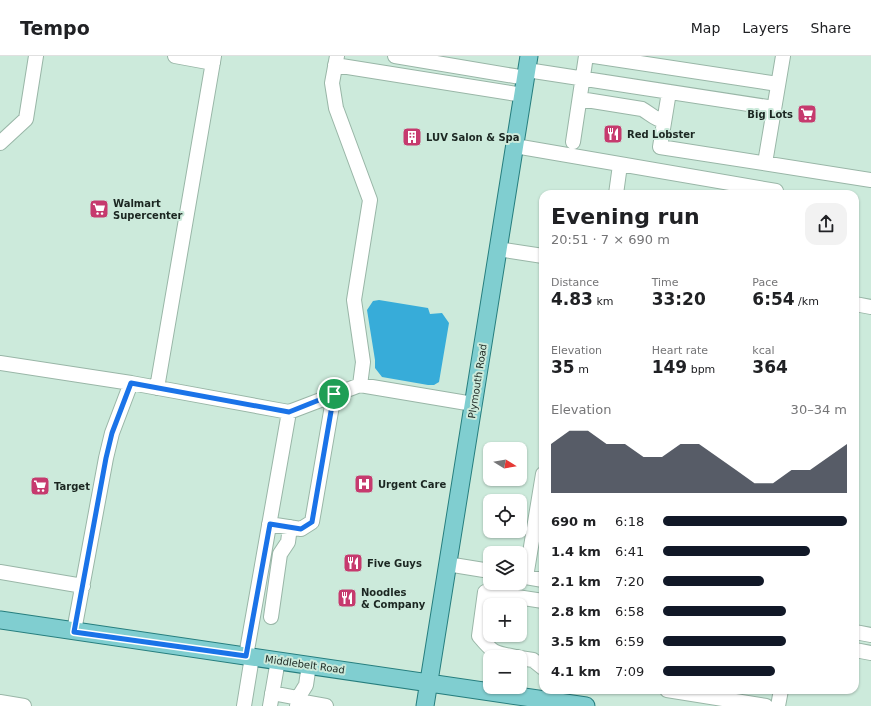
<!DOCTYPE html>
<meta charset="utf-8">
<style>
body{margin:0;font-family:"DejaVu Sans",sans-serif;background:#f2f2f2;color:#202124;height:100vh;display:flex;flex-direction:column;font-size:15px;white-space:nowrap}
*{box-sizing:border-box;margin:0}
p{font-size:13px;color:#757577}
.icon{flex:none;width:22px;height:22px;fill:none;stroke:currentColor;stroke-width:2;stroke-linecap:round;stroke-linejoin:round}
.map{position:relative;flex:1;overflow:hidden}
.side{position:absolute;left:539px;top:134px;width:320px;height:504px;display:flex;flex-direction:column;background:#fff;border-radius:12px;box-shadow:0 1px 3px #0004}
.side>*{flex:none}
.needle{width:26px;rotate:101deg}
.fabs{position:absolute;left:483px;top:386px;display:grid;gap:8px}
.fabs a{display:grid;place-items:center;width:44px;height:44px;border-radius:8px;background:#fff;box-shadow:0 1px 3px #0004;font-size:20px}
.pin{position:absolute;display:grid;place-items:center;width:34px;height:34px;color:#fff;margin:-17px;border:2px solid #fff;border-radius:50%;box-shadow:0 1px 4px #0007}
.round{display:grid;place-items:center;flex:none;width:42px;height:42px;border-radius:12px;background:#f2f2f2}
.summary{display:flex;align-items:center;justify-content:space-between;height:68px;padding:0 12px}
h1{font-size:22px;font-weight:600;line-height:30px}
.stats{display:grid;grid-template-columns:repeat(3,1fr);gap:6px;height:68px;padding:4px 12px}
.stats div{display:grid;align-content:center}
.stats b{font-size:17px;font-weight:600}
.stats small{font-size:11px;font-weight:400}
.stats p{font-size:11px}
.chart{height:112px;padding:8px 12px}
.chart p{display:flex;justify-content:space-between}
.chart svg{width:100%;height:72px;margin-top:4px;fill:#111827;opacity:.7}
ul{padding:0 12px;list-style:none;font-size:13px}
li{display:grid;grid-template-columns:64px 48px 1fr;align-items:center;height:30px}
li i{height:10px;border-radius:5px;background:#111827}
header{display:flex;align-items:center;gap:24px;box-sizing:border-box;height:56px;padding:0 20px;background:#fff;border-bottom:1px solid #e0e0e0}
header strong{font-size:19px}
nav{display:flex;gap:22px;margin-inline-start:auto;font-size:14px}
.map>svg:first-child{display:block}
.water{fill:#37acd9}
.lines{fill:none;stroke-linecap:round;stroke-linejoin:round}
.minor-casing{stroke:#99b6a7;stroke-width:16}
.major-casing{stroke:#267e7e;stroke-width:19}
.minor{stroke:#fff;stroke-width:14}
.major{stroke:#80ced0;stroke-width:17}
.route-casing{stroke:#fff;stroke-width:8}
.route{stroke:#1a73e8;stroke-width:5}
.labels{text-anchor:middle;stroke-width:4;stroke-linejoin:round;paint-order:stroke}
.poi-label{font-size:10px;font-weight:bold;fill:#1b2621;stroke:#cceadb;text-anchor:start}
.street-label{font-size:10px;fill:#1b2621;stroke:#cceadb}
</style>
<header>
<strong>Tempo</strong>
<nav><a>Map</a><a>Layers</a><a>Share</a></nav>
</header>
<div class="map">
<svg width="871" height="650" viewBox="0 0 871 650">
<rect width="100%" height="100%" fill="#cceadb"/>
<path class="water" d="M379,244l49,8 2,6 12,-1 7,10 -10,59 -5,3h-6l-46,-8 -7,-9v-8l-8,-50 6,-9z"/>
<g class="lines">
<g class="minor-casing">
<path id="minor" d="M175,0l38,7
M337,0l-5,27 4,25 34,92 -16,100 9,62 -3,23
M395,0l131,22
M594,0l184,28
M335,9l188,30
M527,14l247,38
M669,36l-9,55 211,33
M580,43l62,10c9,5 12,10 22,12
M573,86l13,-86
M0,87l26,-24 10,-63
M515,90l261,45v3
M765,107l18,-107
M616,138l4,-29
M498,193l45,7
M855,248l16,3
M0,307l131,20 -19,50 -6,25 -32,173
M131,327l158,29 -43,244
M157,332l57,-332
M289,356l71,-27 113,19
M269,468l32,5 11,-7 22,-128
M447,508l43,7
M0,516l83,14
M520,520l23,4
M526,521l17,-103
M271,561l9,-63 8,-12 2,-15
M855,576l16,3
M855,594l16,3
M517,601c-23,-4 -23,-3 -38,-21l6,-44 58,9
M520,602l13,2 10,8
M667,634l99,16
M272,637l26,5
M298,645l28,5
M0,646l24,4
M244,650l8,-49
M270,650l8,-46
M297,650l1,-8 8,-13 3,-20
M778,650l3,-16"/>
</g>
<g class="major-casing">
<path id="major" d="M0,564l586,86
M425,650l104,-650"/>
</g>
<use href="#minor" class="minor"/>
<use href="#major" class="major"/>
</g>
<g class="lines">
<g class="route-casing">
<path id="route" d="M131,327l158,29 45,-18 -22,128 -11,7 -31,-5 -24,132 -172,-24 32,-174 6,-25z"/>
</g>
<use href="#route" class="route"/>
</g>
<defs>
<g id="supermarket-square" transform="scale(1)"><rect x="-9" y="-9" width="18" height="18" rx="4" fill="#c63a6e" stroke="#cceadb"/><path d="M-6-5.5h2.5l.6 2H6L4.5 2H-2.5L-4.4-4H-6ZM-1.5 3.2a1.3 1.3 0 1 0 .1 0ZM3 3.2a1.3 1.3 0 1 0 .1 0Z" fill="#fff"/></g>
<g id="restaurant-square" transform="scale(1)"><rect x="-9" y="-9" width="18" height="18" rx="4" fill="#c63a6e" stroke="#cceadb"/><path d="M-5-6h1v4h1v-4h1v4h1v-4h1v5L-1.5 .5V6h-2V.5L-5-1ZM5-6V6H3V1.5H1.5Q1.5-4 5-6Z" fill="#fff"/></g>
<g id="building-square" transform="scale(1)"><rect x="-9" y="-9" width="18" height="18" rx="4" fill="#c63a6e" stroke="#cceadb"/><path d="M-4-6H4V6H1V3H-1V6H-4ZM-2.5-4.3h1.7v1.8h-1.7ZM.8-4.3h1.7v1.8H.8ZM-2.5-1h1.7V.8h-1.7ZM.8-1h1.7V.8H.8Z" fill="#fff"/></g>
<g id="hospital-square" transform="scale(1)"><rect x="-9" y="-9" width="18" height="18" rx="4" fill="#c63a6e" stroke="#cceadb"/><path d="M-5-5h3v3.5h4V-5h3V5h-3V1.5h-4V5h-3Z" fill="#fff"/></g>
</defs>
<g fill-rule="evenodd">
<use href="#supermarket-square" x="807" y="58"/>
<use href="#restaurant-square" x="613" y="78"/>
<use href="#building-square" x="412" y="81"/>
<use href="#supermarket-square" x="99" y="153"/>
<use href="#hospital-square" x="364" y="428"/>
<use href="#supermarket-square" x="40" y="430"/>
<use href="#restaurant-square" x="353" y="507"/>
<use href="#restaurant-square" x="347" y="542"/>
</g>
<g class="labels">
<g class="poi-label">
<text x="793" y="62" text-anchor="end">Big Lots</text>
<text x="627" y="82">Red Lobster</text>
<text x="426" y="85">LUV Salon &amp; Spa</text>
<text x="113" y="151">Walmart<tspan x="113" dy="12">Supercenter</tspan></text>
<text x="378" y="432">Urgent Care</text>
<text x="54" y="434">Target</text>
<text x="367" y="511">Five Guys</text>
<text x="361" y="540">Noodles<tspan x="361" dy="12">&amp; Company</tspan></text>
</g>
<g class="street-label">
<text transform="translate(477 325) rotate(-81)" y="4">Plymouth Road</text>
<text transform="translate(305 608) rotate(8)" y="4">Middlebelt Road</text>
</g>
</g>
</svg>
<div class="fabs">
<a><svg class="needle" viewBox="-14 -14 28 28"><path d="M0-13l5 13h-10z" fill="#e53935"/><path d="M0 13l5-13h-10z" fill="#757577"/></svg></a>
<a><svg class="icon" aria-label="locate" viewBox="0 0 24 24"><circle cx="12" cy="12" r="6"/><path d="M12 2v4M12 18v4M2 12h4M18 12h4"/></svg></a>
<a><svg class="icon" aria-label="layers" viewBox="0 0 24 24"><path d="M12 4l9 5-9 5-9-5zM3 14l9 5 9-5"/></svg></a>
<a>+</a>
<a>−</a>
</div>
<div class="pin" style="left:334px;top:338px;background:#1e9e55"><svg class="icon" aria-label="arrive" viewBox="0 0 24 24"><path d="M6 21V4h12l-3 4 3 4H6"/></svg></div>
<section class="side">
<div class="summary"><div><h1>Evening run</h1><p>20:51 · 7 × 690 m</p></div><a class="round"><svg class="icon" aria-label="share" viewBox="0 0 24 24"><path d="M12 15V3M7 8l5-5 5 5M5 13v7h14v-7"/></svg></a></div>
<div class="stats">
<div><p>Distance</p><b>4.83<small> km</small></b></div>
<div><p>Time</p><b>33:20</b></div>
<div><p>Pace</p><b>6:54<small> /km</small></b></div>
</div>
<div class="stats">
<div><p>Elevation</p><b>35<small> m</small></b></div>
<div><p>Heart rate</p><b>149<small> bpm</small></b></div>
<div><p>kcal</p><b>364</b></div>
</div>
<div class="chart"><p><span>Elevation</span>30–34 m</p>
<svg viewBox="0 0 160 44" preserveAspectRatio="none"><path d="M0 44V14L10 6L20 6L30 14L40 14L50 22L60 22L70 14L80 14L90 22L100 30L110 38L120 38L130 30L140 30L150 22L160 14V44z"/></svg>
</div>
<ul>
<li><b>690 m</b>6:18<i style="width:100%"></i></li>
<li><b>1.4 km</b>6:41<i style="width:80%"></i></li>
<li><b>2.1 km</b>7:20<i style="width:55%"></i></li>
<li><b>2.8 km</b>6:58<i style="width:67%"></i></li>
<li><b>3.5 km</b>6:59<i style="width:67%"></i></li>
<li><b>4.1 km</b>7:09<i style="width:61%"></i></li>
</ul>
</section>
</div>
